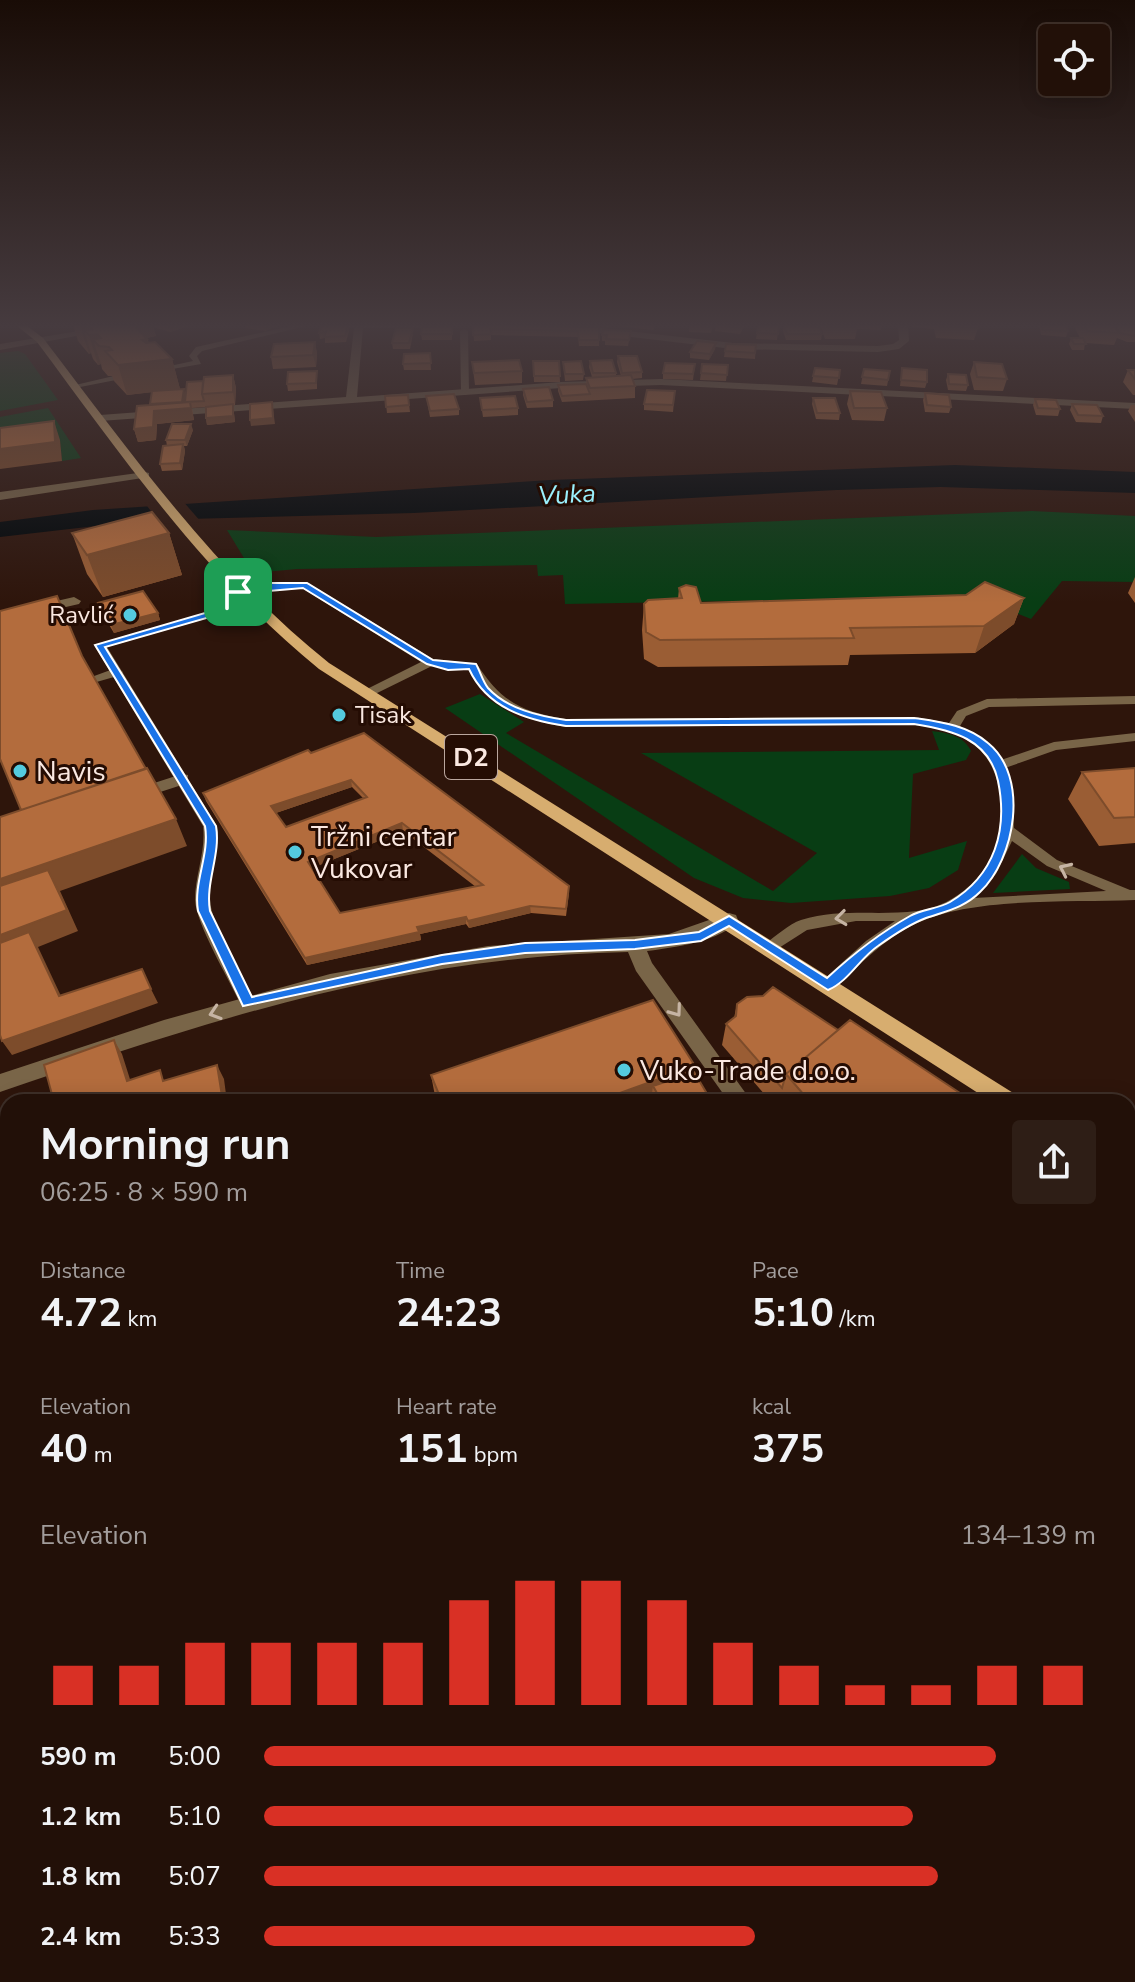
<!DOCTYPE html>
<meta charset="utf-8">
<style>
body{margin:0;font-family:"Nunito Sans",sans-serif;background:#2e1e16;color:#f1f3f6;height:100vh;display:flex;flex-direction:column;font-size:30px;white-space:nowrap}
*{box-sizing:border-box;margin:0}
p{font-size:26px;color:#a29d9c}
.icon{flex:none;width:44px;height:44px;fill:none;stroke:currentColor;stroke-width:2;stroke-linecap:round;stroke-linejoin:round}
.map{position:relative;flex:1;overflow:hidden}
.details{position:absolute;left:0px;top:1094px;width:1136px;height:888px;display:flex;flex-direction:column;background:#221008;border-radius:24px 24px 0 0;box-shadow:0 4px 20px #0003,0 0 0 2px #3f3029}
.details>*{flex:none}
.fabs{position:absolute;left:1038px;top:24px;display:grid;gap:16px}
.fabs a{display:grid;place-items:center;width:72px;height:72px;border-radius:8px;background:#221008;box-shadow:0 4px 20px #0003,0 0 0 2px #3f3029;font-size:40px}
.pin{position:absolute;display:grid;place-items:center;width:68px;height:68px;color:#fff;margin:-34px;border-radius:16px;box-shadow:0 4px 12px #0006}
.round{display:grid;place-items:center;flex:none;width:84px;height:84px;border-radius:8px;background:#2e1e16}
.head{display:flex;align-items:center;justify-content:space-between;height:136px;padding:0 40px}
h1{font-size:44px;font-weight:700;line-height:60px}
.stats{display:grid;grid-template-columns:repeat(3,1fr);gap:12px;height:136px;padding:8px 40px}
.stats div{display:grid;align-content:center}
.stats b{font-size:40px;font-weight:700}
.stats small{font-size:22px;font-weight:400}
.stats p{font-size:22px}
.chart{height:224px;padding:16px 40px}
.chart p{display:flex;justify-content:space-between}
.chart svg{width:100%;height:144px;margin-top:8px;stroke:#d93025;stroke-width:6}
ul{padding:0 40px;list-style:none;font-size:26px}
li{display:grid;grid-template-columns:128px 96px 1fr;align-items:center;height:60px}
li i{height:20px;border-radius:10px;background:#d93025}
.map>svg:first-child{display:block}
.green{fill:#083d14}
.water{fill:#000608}
.pier{fill:#2e150b}
.lines{fill:none;stroke-linecap:round;stroke-linejoin:round}
.lane{fill:#796548;fill-rule:evenodd}
.street{fill:#796548;fill-rule:evenodd}
.primary{fill:#d7ad6f;fill-rule:evenodd}
.wall{fill:#9a5d34;fill-rule:evenodd}
.shaded-wall{fill:#7d4c2b}
.building{fill:#b36c3d;stroke:#7d4c2b;stroke-width:2;fill-rule:evenodd}
.oneway{stroke:#c6b4a4}
.route{fill:#1a73e8;stroke:#fff;stroke-width:2;fill-rule:evenodd}
.poi-dot{fill:#54cade;stroke:#240c03;stroke-width:3}
.labels{text-anchor:middle;stroke-width:6;stroke-linejoin:round;paint-order:stroke}
.far-poi-label{font-size:24px;fill:#fae8e1;stroke:#240c03;text-anchor:end}
.far-water-label{font-size:26px;font-style:italic;fill:#9af0fc;stroke:#240c03}
.shield{fill:#240c03;stroke:#baa69e;stroke-width:2}
.shield-label{font-size:26px;font-weight:bold;fill:#fae8e1}
.poi-label{font-size:28px;fill:#fae8e1;stroke:#240c03;text-anchor:start}
</style>
<div class="map">
<svg width="1135" height="1982" viewBox="0 0 1135 1982">
<rect width="100%" height="100%" fill="#2e150b"/>
<path class="green" d="M18,351l7,3 33,46 -58,11v-58z
M48,408l33,50 -19,3 -2,-21 -60,8v-31z
M1032,511l103,5v66l-73,-1 -31,38 -54,-22 -412,7 -2,-29 -25,1 -1,-11 -240,4 -44,4 -26,-43 149,7z
M480,694l44,28 -18,11 267,158 44,-38 -176,-100 298,-3 -7,-19c16,2 32,5 39,20l-5,9 -53,14 -4,84 58,-17 -9,29 -29,18 -39,8 -99,7 -48,-5 -49,-20 -249,-170z
M1022,854l14,14 33,14 1,7 -77,4z
M1128,1811l7,11v160h-840l-3,-8h836z"/>
<path class="water" d="M955,465l180,7v21l-194,-6 -104,3 -423,23 -266,7 -148,17v-15l93,-12 457,-30z"/>
<path class="pier" d="M182,500l19,22 -41,2 -15,-21z"/>
<g class="lines">
<path class="lane" d="M296,325h14l-108,26 -5,5 4,8 -46,8 -4,-2 42,-9 -4,-5 7,-9z
M464,329l4,2 1,62 -4,2 -4,-2 -1,-62z
M118,375l3,4 -46,9 -4,-2z
M263,583h45l125,76 44,5c24,38 45,48 89,55l348,-2 35,6 8,-12 30,-12 148,-3v8l-146,3 -23,9 -6,10 27,16 14,18 53,-18 81,-9v8l-79,9 -51,18 8,22 1,38 43,32 73,30h5v10c-64,3 -162,-4 -220,24 -31,15 -56,41 -81,65h-12l-2,-4 2,-4 44,-40 29,-20h-39l-49,9 -36,23 -8,-6 3,-4c10,-7 23,-19 35,-23 40,-12 77,-4 116,-9 40,-5 76,-39 83,-79 3,-24 1,-51 -12,-72 -16,-25 -46,-32 -74,-35l-348,2c-42,-7 -76,-19 -97,-58l-37,-3 -63,31 -4,-1v-6l56,-28 -119,-74 -39,1 -25,6 -5,-3zM1012,841l35,25 59,25 -133,7 23,-24z
M249,600l4,1v4l-146,42 110,179c3,26 -8,49 -7,74 1,25 34,79 46,103l-2,4h-12l-2,-4c-11,-24 -44,-79 -45,-103 0,-25 11,-48 8,-74l-109,-181z"/>
<path class="street" d="M115,325h21l-136,25v-6z
M316,325h130l-4,3h-79l-6,69 204,-15 100,-3 474,24v6l-474,-24 -100,3 -461,33 -5,-3 5,-3 246,-18 8,-69z
M575,325l158,18 145,3 15,-2 6,-4 -1,-15h10l1,16 -10,8 -21,3 -145,-3 -161,-19z
M145,472l4,1v4l-149,23v-8z
M74,597l7,4 -2,3 -79,18v-8z
M116,668l7,4 -2,3 -28,8 -7,-4z
M182,774l6,1v8l-34,11 -8,-5 2,-4z
M729,913l7,2 2,5c-14,21 -67,28 -91,31l5,12 100,139h-23l-93,-131 -8,-19c-224,4 -418,68 -628,140v-18l164,-54 166,-46 158,-28 181,-12z
M0,1218l8,3v68l-8,-3z
M1128,1625l7,3v37l-7,-2z
M230,1974h36l2,8h-36z"/>
<path class="primary" d="M16,325h10l17,13c89,116 171,233 286,325l689,433 3,6h-29l-673,-433c-114,-93 -195,-210 -282,-327z
M1128,1167l7,2v23l-7,-2z"/>
</g>
<path class="wall" d="M73,325h119l-22,7 -17,-5 3,9 -9,2 2,5 23,16 8,30h4l1,6 18,-14 30,-6 3,13 -1,17h-2l2,17 -28,3 -1,-7v-11l-14,1 2,12 -37,4 -1,16 -18,2 -4,-13 16,-24 2,-13 -25,3 -13,-14 -2,-5h-4l-6,-7 -1,-5 -3,1 -5,-6 -2,-6 -2,1 -11,-13z
M245,325h32l-11,6 -21,-3z
M348,325l1,6 -3,11 -21,1v-5l-5,1 -1,-6z
M473,325l126,2v19h-20l-1,-9 -87,-2v5l-17,1z
M586,325h23v2z
M618,325h38l-3,5 -35,-4z
M689,325h24l-2,8 -22,-1z
M716,325h29l-5,9 -25,-3z
M758,325h21l-2,15 -21,-1z
M784,325l38,9 -1,6h-35l-3,-9z
M820,325h62l-1,5 -24,-1 -2,10h-30z
M913,325h64l1,3 -4,12 -38,-2 -2,-9 -21,-2z
M1039,325h27l2,6 -2,6 -25,-2z
M1076,325h59v17h-8l-10,-4 -3,7 -29,-2 -1,7h-12l-3,-6 2,-6h9l-5,-10z
M452,326v14h-30l-1,-6z
M631,331l-3,15 -23,-1v-4h-3v-6z
M413,334l-3,15h-17l-1,-6z
M315,342l2,12 -1,13 -43,2 -2,-12z
M716,343l-1,6 -6,11 -19,-2v-6z
M726,344l30,1 -1,14 -31,-2z
M430,353l1,17h-27l-1,-6z
M618,356l24,16v6l-10,1 3,7v12l-73,4 -4,-11v-6l28,-1v-6l6,-1 -3,-10 1,-6 26,12v3h5l-4,-14z
M533,361h26l1,21h-26z
M472,362l50,9v12l-47,2z
M563,362l21,12 -1,6 -18,1z
M974,362l33,17 -4,12 -29,-1 -4,-16z
M695,364l-2,16 -30,-1v-6z
M702,364l26,1 -2,16 -26,-1z
M815,368l25,2 -3,15 -25,-3z
M902,368l25,14 -2,6 -25,-2z
M864,369l26,2 -3,15 -26,-2z
M1128,370h7v25h-2l-10,-13z
M317,371v18l-29,2 -1,-7z
M948,374l20,11 -2,6 -18,-1 -2,-10z
M523,389l30,11v7l-26,1 -4,-13z
M675,391l-2,21 -29,-2v-6z
M850,391l37,17 -3,13 -32,-1 -5,-16z
M925,393l26,14 -2,6 -24,-1 -2,-12z
M408,395l2,17 -23,1 -2,-17z
M426,396l33,13v6l-29,2z
M480,398l38,10v7l-35,2z
M813,398l27,15 -1,7 -23,-1 -4,-15z
M1035,399l25,10 -2,7 -22,-1 -3,-10z
M1072,404l31,12 -2,7 -25,-1 -6,-12z
M1131,405h4v17l-7,-11z
M193,430l-6,16h-3l1,5 -3,19 -20,1 -2,-7 7,-18 -1,-6z
M72,533h97l13,42 -79,22 -16,-23z
M1135,577v26l-7,-10z
M679,588l22,15 323,-5 -10,26 -39,29 -125,2 -2,10 -190,2 -14,-8 -2,-29 2,-26 34,-5z
M98,603l60,10 2,7 -46,13 -14,-23z
M311,753l258,140 -3,23 -35,-3 -62,15 -3,-4 -46,10 1,6 -114,25 -101,-164 -3,-8zM352,787l11,11 -77,29 -10,-14zM403,831l73,56 -136,26 -28,-45z
M1135,768v75l-36,3 -31,-47 14,-27z
M737,1004l101,26 135,72h-202l-49,-57 4,-21 8,-6z
M695,1066l-1,6 18,30h-60l-1,-2 -4,2h-210l-2,-6 -4,-21z
M1135,1501v48l-7,-10v-35z"/>
<path class="shaded-wall" d="M80,325h7l3,10 7,-1 3,12 -7,-6 8,24 -3,1 -9,-30 -5,-5 7,23 -2,1z
M122,325h31l3,11 -25,5z
M172,325h20l-22,7 -2,-6z
M265,325h12l-11,6z
M147,339l7,22 18,-2 8,30 -53,6 -9,-30 24,-25z
M315,342l2,12 -1,13 -3,-12z
M716,343l-1,6 -6,11 1,-6z
M233,375l3,13 -1,17 -2,-13z
M184,389l1,6 5,7 4,18 -37,4 -1,16 -18,2 -4,-13 20,-18 28,-9z
M272,402l3,22 -24,2 -1,-6z
M233,404l2,18 -28,3 -1,-7z
M54,421l6,19 2,21 -62,8v-20z
M191,424l2,6 -6,16 -2,-6z
M183,444l2,7 -3,19 -2,-7z
M169,533l13,42 -79,22 -16,-42z
M1024,598l-10,26 -39,29 9,-27z
M158,613l2,7 -46,13 -3,-8z
M351,780l1,7 -79,27 -2,-8z
M176,819l11,27 -127,45 18,40 -40,16 30,64 -9,-15 -59,-35v-82z
M402,823l1,8 -93,38 -2,-7z
M530,906l1,7 -62,15 -1,-7z
M466,917v7l-46,10 1,6 -114,25 -2,-7 112,-31z
M151,989l7,14 -146,52 -10,-14z
M114,1040l8,14 13,41 -8,-14z
M217,1065l7,14 3,23h-4z
M695,1066l-4,20h-38l-2,14 -4,2h-53z
M0,1740l8,1v171l-8,-61z
M8,1953v13l-8,5v-13z"/>
<path class="building" d="M88,325h46l13,14 -5,1 4,3 9,-1 17,17 -54,6 -13,-14 7,-1 -3,-3 -10,-1 -6,-6 8,-2 -4,-4 -8,1 -5,-5 8,-1z
M348,325l-3,11 -21,1 2,-5 -7,1 2,-7z
M473,325l126,2v13h-20l-1,-9 -88,-2 1,5 -18,1z
M689,325h23v2z
M716,325h27l-2,3z
M758,325h21l-1,9 -21,-1z
M784,325l35,2 3,7h-35z
M826,325h30l1,2h-30z
M938,325h39l1,3 -40,-2z
M1042,325h24l2,6 -25,-1z
M1084,325h30l5,8 -32,-2z
M1115,325h20v11l-15,-3z
M452,326v8h-31l1,-7z
M396,328h17l-4,15h-17z
M603,330l28,1 -2,9 -23,-1 1,-4h-5z
M1071,338h12l3,6h-12z
M697,341l19,2 -6,11 -20,-2z
M315,342l-2,13 -42,2 3,-13z
M726,344l30,1 -1,8 -30,-2z
M430,353l1,10 -28,1 1,-10z
M618,356h19l5,16 -20,1z
M519,360l3,11 -48,2 -2,-11z
M612,360l4,13h-23l-3,-12z
M533,361h26l1,15h-26z
M581,361l3,13h-19l-2,-12z
M974,362l28,2 5,15 -30,-2z
M665,363l30,1 -2,10 -30,-1z
M702,364l26,1 -1,10 -26,-2z
M815,368l25,2 -1,8 -26,-2z
M902,368l25,2v12l-26,-2z
M864,369l26,2 -2,9 -26,-3z
M1128,370h7v9z
M317,371l-1,12 -29,1 1,-12z
M948,374l18,1 2,10 -19,-1z
M233,375v17l-31,2 2,-17z
M631,375l4,11 -45,2 -4,-10z
M203,381l-1,13 2,7 -19,1 2,-20z
M586,384l4,10 -28,2 -4,-11z
M549,387l4,13 -26,2 -4,-13z
M184,389l-2,13 -32,2 2,-13z
M647,390l28,1 -2,14 -29,-1z
M850,391l31,1 6,16h-33z
M925,393l24,2 2,12 -24,-2z
M454,394l5,15 -29,2 -4,-15z
M408,395l1,10 -23,2 -1,-11z
M515,396l3,12 -36,2 -2,-12z
M813,398h22l5,15h-23z
M1035,399l21,1 4,9 -22,-1z
M190,402l1,6 -37,3 -1,16 -19,2 3,-23z
M272,402l1,16 -23,2v-16z
M233,404v12l-27,2v-11z
M1072,404l25,1 6,11 -25,-1z
M54,421l1,21 -55,7v-21z
M172,424h19l-6,16h-19z
M183,444l-3,19 -20,1 3,-18z
M152,512l17,21 -82,22 -15,-22z
M985,582l39,16 -40,28 -134,2 4,10 -194,2 -14,-8 -2,-28 4,-4 34,-2 -3,-10 7,-3 10,2 5,16 265,-8z
M143,591l15,22 -47,12 -13,-22z
M57,596l25,60 64,113 -125,41 -21,-51v-148z
M364,733l205,153 -3,23 -36,-3 -62,15 -2,-4 -49,10 2,5 -114,26 -102,-165 105,-43 3,3zM351,780l16,17 -81,30 -15,-21zM402,823l81,62 -143,28 -32,-51z
M147,768l29,51 -176,60v-62z
M1135,768v49l-21,1 -32,-46z
M48,870l19,40 -67,25v-49z
M29,932l30,64 83,-27 9,20 -149,52 -2,-6v-92z
M773,987l65,43 -52,44 -4,14 -56,-64 10,-8 1,-12 10,-7 16,-1z
M653,1000l42,66 -100,36h-153l-11,-27z
M850,1020l110,73 13,9h-163l-24,-28z
M114,1040l13,41 33,-11 3,11 54,-16 6,37h-169l-10,-37z
M694,1072l18,30h-50l-9,-16z
M1135,1501v20l-7,-11v-6z
M0,1851l8,61v41l-8,5z"/>
<defs><path id="oneway-chevron" d="M-2-3.5L2.5 0L-2 3.5" fill="none" stroke-width="1.6" stroke-linecap="round" stroke-linejoin="round" transform="scale(2)"/></defs>
<g class="oneway">
<use href="#oneway-chevron" transform="translate(1065 869) rotate(-155)"/>
<use href="#oneway-chevron" transform="translate(841 918) rotate(173)"/>
<use href="#oneway-chevron" transform="translate(676 1011) rotate(54)"/>
<use href="#oneway-chevron" transform="translate(215 1013) rotate(162)"/>
</g>
<linearGradient id="sky" x2="0" y2="1"><stop stop-color="#190c06"/><stop offset="0.54" stop-color="#463b3f"/><stop offset="1" stop-color="#463b3f" stop-opacity="0"/></linearGradient>
<rect width="1135" height="603" fill="url(#sky)"/>
<path class="route" d="M263,583h44l126,77 43,4c4,7 7,18 12,24 19,21 51,28 78,32l348,-2c27,4 53,7 74,25 42,34 27,116 -8,149 -16,16 -34,19 -54,26 -16,6 -34,18 -48,28 -18,12 -30,36 -50,44l-99,-64 -28,15 -66,8 -110,4 -83,11 -199,42 -45,-95c-5,-29 12,-56 7,-85l-110,-181 148,-43 -8,-12zM303,588l124,76 21,6 21,-1c18,39 57,51 97,57l348,-2c38,6 75,15 84,57 10,49 -3,94 -48,121 -12,7 -28,7 -40,14 -32,18 -56,37 -83,62l-98,-62 -30,16 -64,8 -110,3 -83,12 -190,42 -42,-86c-5,-29 11,-56 6,-85l-111,-179 147,-42 -8,-12z"/>
<g class="poi-dot">
<circle cx="130" cy="615" r="8"/>
<circle cx="339" cy="715" r="8"/>
<circle cx="20" cy="771" r="8"/>
<circle cx="295" cy="852" r="8"/>
<circle cx="624" cy="1070" r="8"/>
</g>
<g class="labels">
<g class="far-poi-label">
<text x="114" y="623">Ravlić</text>
<text x="355" y="723" text-anchor="start">Tisak</text>
</g>
<g class="far-water-label">
<text transform="translate(567 494) rotate(-3)" y="9">Vuka</text>
</g>
<rect class="shield" x="445" y="735" width="52" height="44" rx="6"/>
<g class="shield-label">
<text x="471" y="766">D2</text>
</g>
<g class="poi-label">
<text x="36" y="781">Navis</text>
<text x="311" y="846">Tržni centar<tspan x="311" dy="32">Vukovar</tspan></text>
<text x="640" y="1080">Vuko-Trade d.o.o.</text>
</g>
</g>
</svg>
<div class="fabs">
<a><svg class="icon" aria-label="locate" viewBox="0 0 24 24"><circle cx="12" cy="12" r="6"/><path d="M12 2v4M12 18v4M2 12h4M18 12h4"/></svg></a>
</div>
<div class="pin" style="left:238px;top:592px;background:#1e9e55"><svg class="icon" aria-label="arrive" viewBox="0 0 24 24"><path d="M6 21V4h12l-3 4 3 4H6"/></svg></div>
<section class="details">
<div class="head"><div><h1>Morning run</h1><p>06:25 · 8 × 590 m</p></div><a class="round"><svg class="icon" aria-label="share" viewBox="0 0 24 24"><path d="M12 15V3M7 8l5-5 5 5M5 13v7h14v-7"/></svg></a></div>
<div class="stats">
<div><p>Distance</p><b>4.72<small> km</small></b></div>
<div><p>Time</p><b>24:23</b></div>
<div><p>Pace</p><b>5:10<small> /km</small></b></div>
</div>
<div class="stats">
<div><p>Elevation</p><b>40<small> m</small></b></div>
<div><p>Heart rate</p><b>151<small> bpm</small></b></div>
<div><p>kcal</p><b>375</b></div>
</div>
<div class="chart"><p><span>Elevation</span>134–139 m</p>
<svg viewBox="0 0 160 44" preserveAspectRatio="none"><path d="M5 44V32M15 44V32M25 44V25M35 44V25M45 44V25M55 44V25M65 44V12M75 44V6M85 44V6M95 44V12M105 44V25M115 44V32M125 44V38M135 44V38M145 44V32M155 44V32"/></svg>
</div>
<ul>
<li><b>590 m</b>5:00<i style="width:88%"></i></li>
<li><b>1.2 km</b>5:10<i style="width:78%"></i></li>
<li><b>1.8 km</b>5:07<i style="width:81%"></i></li>
<li><b>2.4 km</b>5:33<i style="width:59%"></i></li>
</ul>
</section>
</div>
